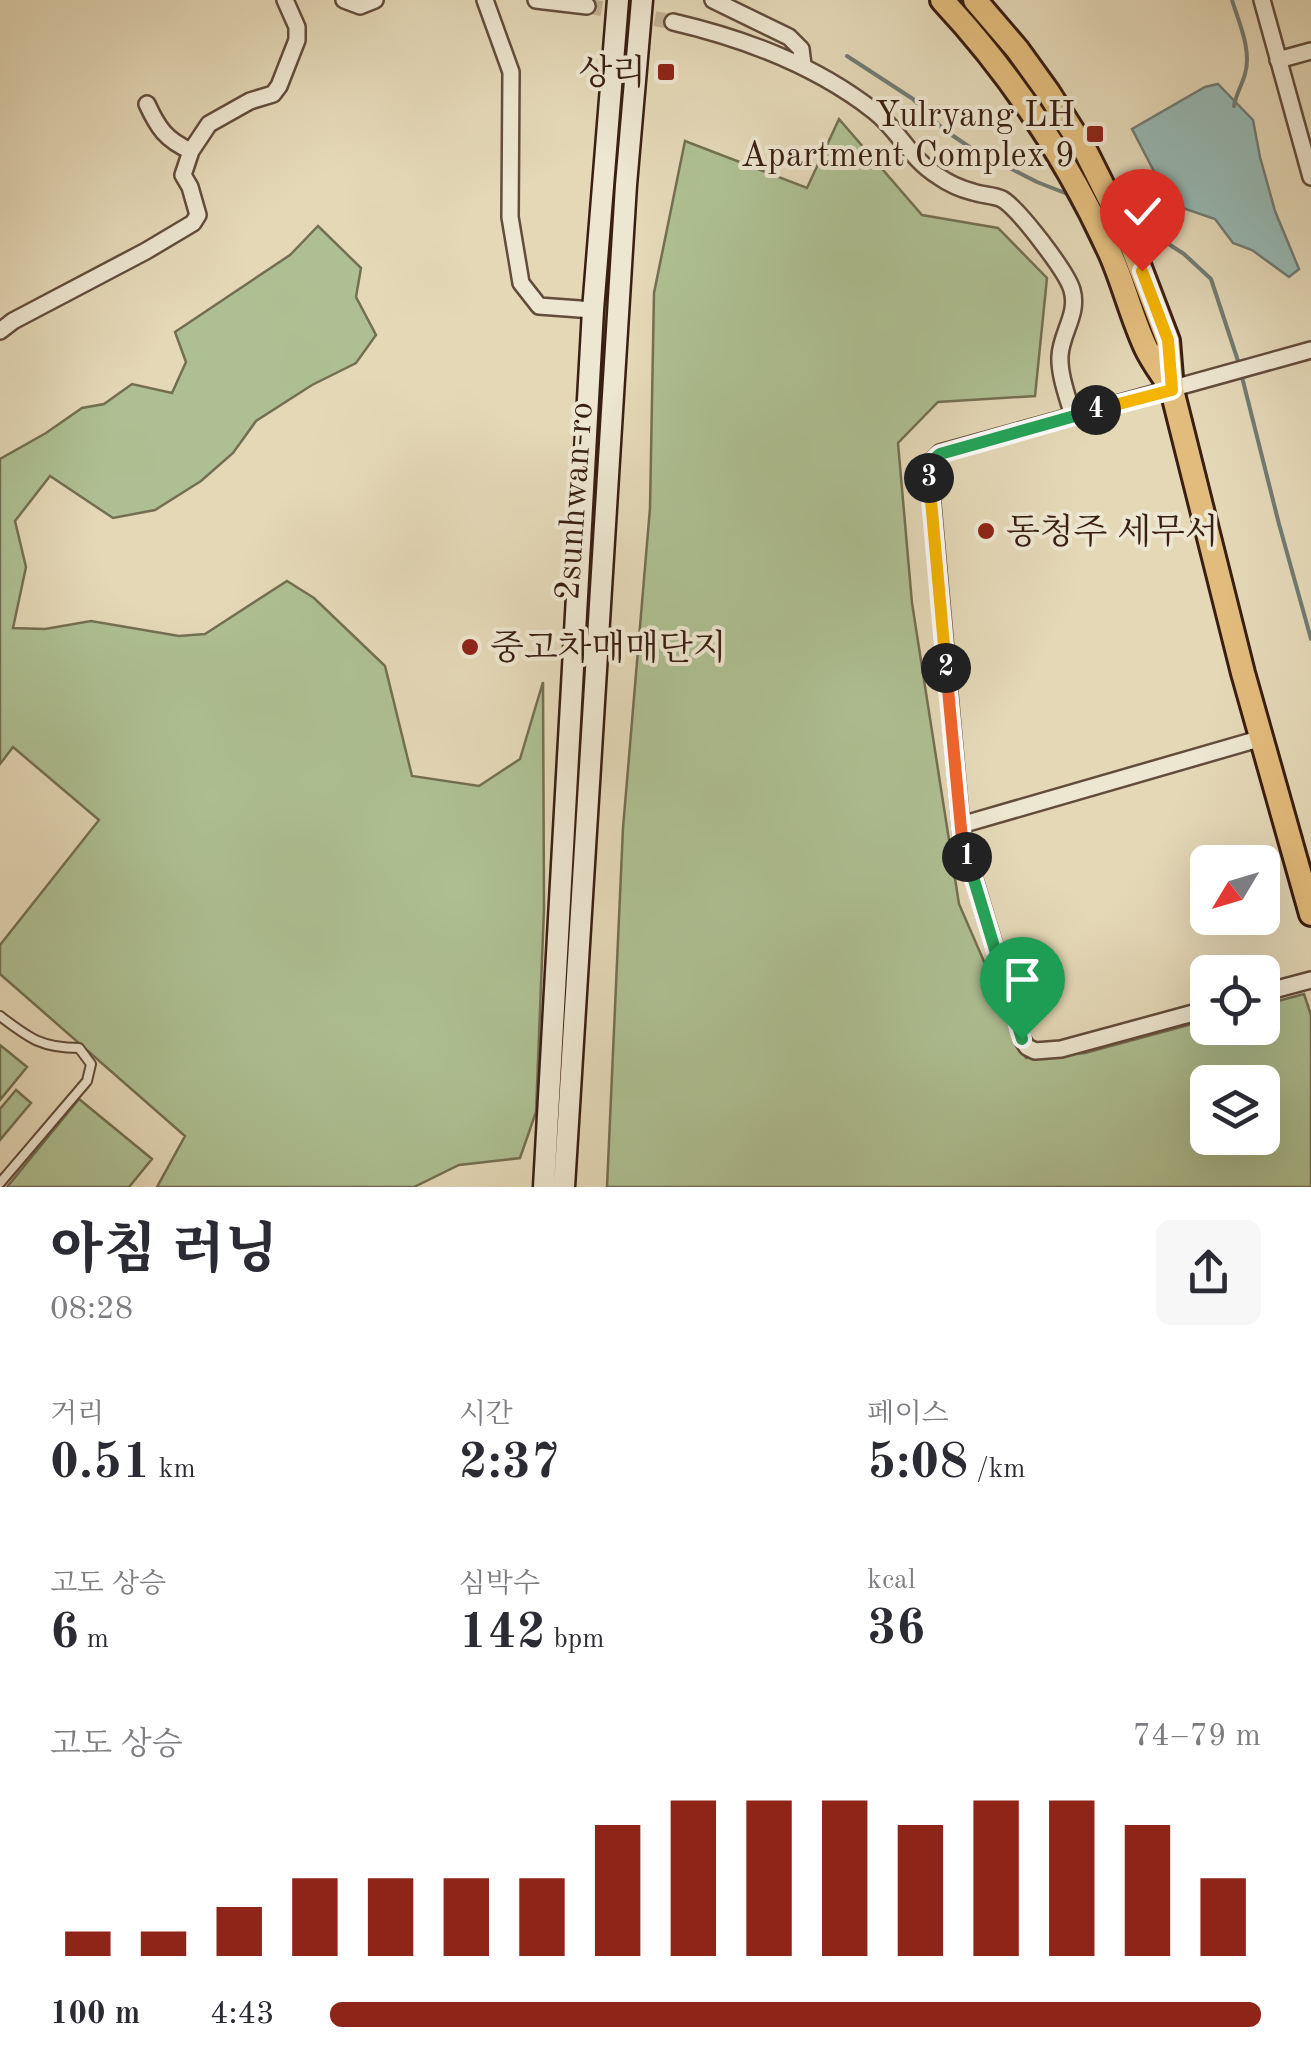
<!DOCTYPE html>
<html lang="ko">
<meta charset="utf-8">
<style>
body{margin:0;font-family:"Old Standard TT","Noto Serif KR",serif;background:#f7f7f7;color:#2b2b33;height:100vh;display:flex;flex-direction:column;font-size:38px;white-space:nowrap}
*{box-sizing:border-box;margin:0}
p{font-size:32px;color:#7c7c81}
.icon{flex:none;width:55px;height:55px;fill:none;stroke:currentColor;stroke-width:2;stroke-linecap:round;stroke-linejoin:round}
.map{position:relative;height:1187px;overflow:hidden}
.drawer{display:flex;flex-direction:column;background:#fff;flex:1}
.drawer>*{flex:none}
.needle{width:65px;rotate:232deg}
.buttons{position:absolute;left:1190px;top:845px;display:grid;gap:20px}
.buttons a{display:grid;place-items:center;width:90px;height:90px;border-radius:15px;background:#fff;box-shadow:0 10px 40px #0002;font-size:50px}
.pin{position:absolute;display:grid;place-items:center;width:85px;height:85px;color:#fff;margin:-102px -42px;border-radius:50% 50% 50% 0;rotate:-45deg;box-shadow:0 0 10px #0007}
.pin .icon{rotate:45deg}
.km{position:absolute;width:50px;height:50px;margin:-25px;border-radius:50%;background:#222;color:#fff;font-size:28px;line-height:50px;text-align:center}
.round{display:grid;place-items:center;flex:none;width:105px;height:105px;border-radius:15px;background:#f7f7f7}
.headline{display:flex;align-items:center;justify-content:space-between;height:170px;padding:0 50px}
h1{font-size:55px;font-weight:800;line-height:75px}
.figures{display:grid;grid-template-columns:repeat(3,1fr);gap:15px;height:170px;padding:10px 50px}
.figures div{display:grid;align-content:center}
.figures b{font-size:50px;font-weight:800}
.figures small{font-size:28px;font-weight:400}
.figures p{font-size:28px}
.chart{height:280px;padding:20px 50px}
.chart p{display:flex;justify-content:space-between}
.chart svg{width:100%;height:180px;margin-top:10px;stroke:#8f2418;stroke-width:6}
ul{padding:0 50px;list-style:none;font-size:32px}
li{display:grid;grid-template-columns:160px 120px 1fr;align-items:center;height:75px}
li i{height:25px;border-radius:12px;background:#8f2418}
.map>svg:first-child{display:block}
.green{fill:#aec093;stroke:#746f53;stroke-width:2.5;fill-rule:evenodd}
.water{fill:#96b9b4;stroke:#717b74;stroke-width:2.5}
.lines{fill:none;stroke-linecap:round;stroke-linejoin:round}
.stream{stroke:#717b74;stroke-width:4}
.street-tunnel{stroke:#c2b396;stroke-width:15;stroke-dasharray:15 8;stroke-linecap:butt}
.lane-casing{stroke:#644c3c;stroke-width:12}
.street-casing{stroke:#644c3c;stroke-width:20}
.secondary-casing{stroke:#3a1e13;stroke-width:25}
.primary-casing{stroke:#3a1e13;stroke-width:28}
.lane{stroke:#ede6d0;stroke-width:8}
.street{stroke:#ede6d0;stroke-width:15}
.secondary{stroke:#ede6d0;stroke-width:20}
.primary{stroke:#e2bc7c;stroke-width:22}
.split-1-casing{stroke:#fff;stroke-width:20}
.split-2-casing{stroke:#fff;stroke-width:20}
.split-3-casing{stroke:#fff;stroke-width:20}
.split-4-casing{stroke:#fff;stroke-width:20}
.split-5-casing{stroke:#fff;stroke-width:20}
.split-1{stroke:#22a559;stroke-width:12}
.split-2{stroke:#f0652b;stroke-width:12}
.split-3{stroke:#f5b400;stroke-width:12}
.split-4{stroke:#22a559;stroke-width:12}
.split-5{stroke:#f5b400;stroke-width:12}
.poi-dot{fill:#8f2418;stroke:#ede6d0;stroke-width:4}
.labels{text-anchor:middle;stroke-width:8;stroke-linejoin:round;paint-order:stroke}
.poi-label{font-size:35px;fill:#3a1e13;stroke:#ede6d0;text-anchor:end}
.street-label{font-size:35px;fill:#3a1e13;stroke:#ede6d0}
</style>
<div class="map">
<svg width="1311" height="1187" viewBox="0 0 1311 1187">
<rect width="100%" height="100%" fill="#e4d8b7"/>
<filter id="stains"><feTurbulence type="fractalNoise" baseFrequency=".002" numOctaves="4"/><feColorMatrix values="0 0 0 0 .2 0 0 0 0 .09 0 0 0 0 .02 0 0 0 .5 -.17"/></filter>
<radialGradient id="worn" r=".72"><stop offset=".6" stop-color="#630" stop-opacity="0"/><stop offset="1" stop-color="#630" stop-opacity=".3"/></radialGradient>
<path class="green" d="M839,119l83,96 76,13 49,50 -12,118 -97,6 -40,41 14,160 47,301 67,154 59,-5 122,-33 1,8h54l1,-23 41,-11 7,21v172h-704l16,-359 27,-320 4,-215 31,-152 122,47zM1208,1082h54v56h-54z
M318,226l43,42 -5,29 20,38 -20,28 -44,22 -56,36 -23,32 -32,28 -46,29 -42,8 -63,-42 -35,45 11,46 -13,61 32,1 46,-8 88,15 26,-2 82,-53 27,17 71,68 27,110 67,10 41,-27 23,-77 1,227 -8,203 -16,46 -61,7 -45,22h-257l28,-51 -185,-162v-29l99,-125 -86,-73 -13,17v-305l46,-26 36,-25 22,-4 28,-20 40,9 14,-31 -11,-30 115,-77z
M0,1045l27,22 -27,33z
M16,1090l15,13 -31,37v-31z
M79,1099l73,60 -23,28h-122z"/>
<path class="water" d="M1218,84l35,36 7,37 15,54 24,58 -10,8 -37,-27 -19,-7 -18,-24 -44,-15 -39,-75 73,-42z"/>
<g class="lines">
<path class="stream" d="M1232,0c7,23 20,50 13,74 -3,11 -9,20 -11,32
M847,56l66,43 30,30 28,19 66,34 33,13
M1130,219l54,35 27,25 28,85
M1163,241l11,-14
M1241,373l38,151 32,115"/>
<path class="street-tunnel" d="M587,6l86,16"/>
<g class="lane-casing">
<path id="lane" d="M0,1016c29,22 41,32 79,32l12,16 -4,17 -87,102"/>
</g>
<g class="street-casing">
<path id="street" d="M344,0l16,6 15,-6
M485,0l26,72 -1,145 11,66 18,23 54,4
M536,0l51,6
M713,0l76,37 12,12 2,16
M1262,0l49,177
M673,22c73,17 142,43 201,89 25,19 35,47 64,65 10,7 23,13 35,16 8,3 21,3 29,7 16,9 65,73 70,91 7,24 -11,43 -12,66 -1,19 8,42 13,60
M1278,60l33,-9
M147,104c11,24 19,36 44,47
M0,331l13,-10 133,-70 47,-28 5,-8 -8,-28 -7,-12 8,-24 18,-27 41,-23 23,-7 6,-8 18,-46v-13l-12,-27
M961,825l301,-87
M1262,993l49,-13
M1208,1009l-147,40 -26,2 -8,-4 -5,-8 -60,-200 -33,-368 5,-12 6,-6 371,-103"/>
</g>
<g class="secondary-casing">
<path id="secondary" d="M544,1187l49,-877 25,-310
M564,1187l62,-1002 16,-185"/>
</g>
<g class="primary-casing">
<path id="primary" d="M942,0c69,74 127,162 169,255 13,30 21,63 35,93 6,13 16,26 24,39
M975,0l42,49 31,43 38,60 42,84 40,105 4,49 71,283 68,241"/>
</g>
<use href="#lane" class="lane"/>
<use href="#street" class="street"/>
<use href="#secondary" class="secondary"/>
<use href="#primary" class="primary"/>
</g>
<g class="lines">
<g class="split-1-casing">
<path id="split-1" d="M967,857l55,182"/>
</g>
<g class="split-2-casing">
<path id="split-2" d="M946,668l16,171 5,18"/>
</g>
<g class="split-3-casing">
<path id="split-3" d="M929,478l17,190"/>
</g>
<g class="split-4-casing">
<path id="split-4" d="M929,478c-1,-11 3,-18 11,-24l156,-44"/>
</g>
<g class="split-5-casing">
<path id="split-5" d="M1096,410l76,-20 -4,-50 -26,-69"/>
</g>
<use href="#split-1" class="split-1"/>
<use href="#split-2" class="split-2"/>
<use href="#split-3" class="split-3"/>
<use href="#split-4" class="split-4"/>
<use href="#split-5" class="split-5"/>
</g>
<g class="poi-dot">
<rect x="656" y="62" width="20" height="20" rx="5"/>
<rect x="1085" y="124" width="20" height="20" rx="5"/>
<circle cx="986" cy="531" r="10"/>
<circle cx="470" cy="647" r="10"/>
</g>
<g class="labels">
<g class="poi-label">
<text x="646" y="84">상리</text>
<text x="1075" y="126">Yulryang LH<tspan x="1075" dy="40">Apartment Complex 9</tspan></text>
<text x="1006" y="543" text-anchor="start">동청주 세무서</text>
<text x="490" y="659" text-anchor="start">중고차매매단지</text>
</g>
<g class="street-label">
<text transform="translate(573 501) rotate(-86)" y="12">2sunhwan-ro</text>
</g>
</g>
<rect width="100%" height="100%" filter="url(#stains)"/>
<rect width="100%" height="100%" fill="url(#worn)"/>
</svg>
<div class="buttons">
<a><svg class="needle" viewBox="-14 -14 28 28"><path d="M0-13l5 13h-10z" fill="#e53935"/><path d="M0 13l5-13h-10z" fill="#7c7c81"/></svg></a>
<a><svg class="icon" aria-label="locate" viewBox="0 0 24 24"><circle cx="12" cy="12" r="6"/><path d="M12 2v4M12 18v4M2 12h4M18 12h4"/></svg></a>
<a><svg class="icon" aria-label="layers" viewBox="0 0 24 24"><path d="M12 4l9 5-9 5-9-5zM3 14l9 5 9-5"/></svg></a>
</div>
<div class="pin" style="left:1022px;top:1039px;background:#1e9e55"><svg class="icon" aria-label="arrive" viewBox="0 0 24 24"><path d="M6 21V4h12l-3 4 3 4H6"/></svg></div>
<div class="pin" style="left:1142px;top:271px;background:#d93025"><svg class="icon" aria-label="check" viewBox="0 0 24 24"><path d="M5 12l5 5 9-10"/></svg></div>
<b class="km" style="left:967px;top:857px">1</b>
<b class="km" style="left:946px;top:668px">2</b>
<b class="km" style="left:929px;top:478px">3</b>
<b class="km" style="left:1096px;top:410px">4</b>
</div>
<section class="drawer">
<div class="headline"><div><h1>아침 러닝</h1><p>08:28</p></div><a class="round"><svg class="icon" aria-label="share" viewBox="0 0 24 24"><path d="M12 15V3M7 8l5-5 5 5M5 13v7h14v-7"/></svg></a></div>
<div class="figures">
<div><p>거리</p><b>0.51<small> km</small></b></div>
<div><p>시간</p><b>2:37</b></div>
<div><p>페이스</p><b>5:08<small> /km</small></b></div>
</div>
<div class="figures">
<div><p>고도 상승</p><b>6<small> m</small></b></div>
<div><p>심박수</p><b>142<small> bpm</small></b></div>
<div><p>kcal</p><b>36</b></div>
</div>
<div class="chart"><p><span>고도 상승</span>74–79 m</p>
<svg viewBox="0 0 160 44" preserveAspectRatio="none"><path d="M5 44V38M15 44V38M25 44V32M35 44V25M45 44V25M55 44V25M65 44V25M75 44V12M85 44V6M95 44V6M105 44V6M115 44V12M125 44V6M135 44V6M145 44V12M155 44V25"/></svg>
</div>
<ul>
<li><b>100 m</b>4:43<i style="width:100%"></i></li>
</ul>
</section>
